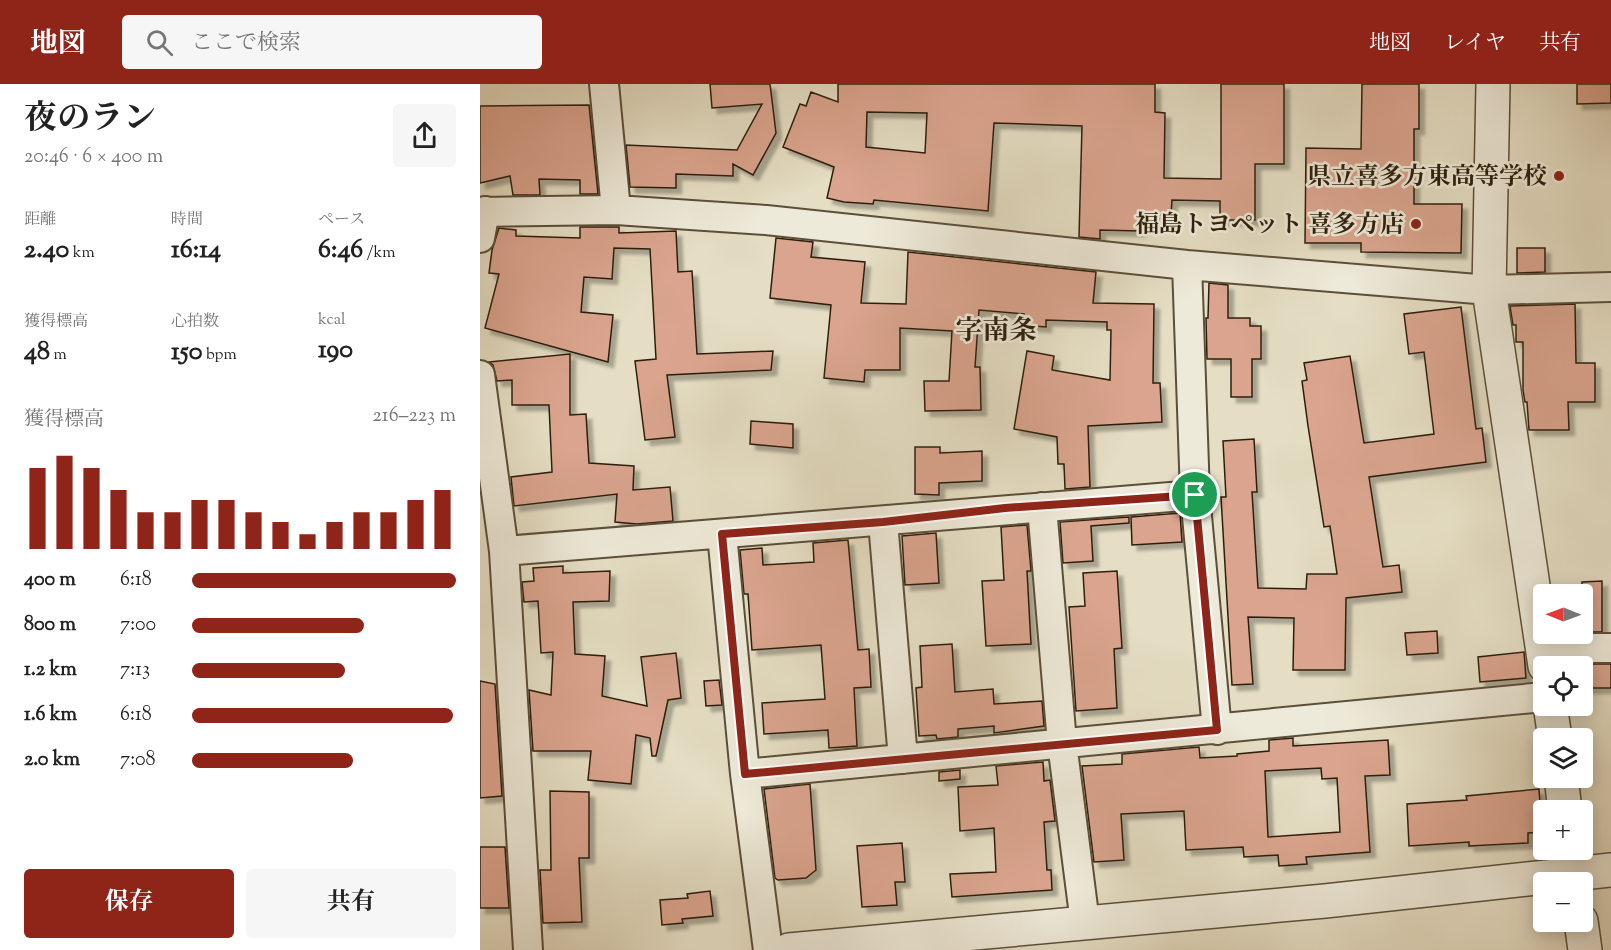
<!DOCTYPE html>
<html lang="ja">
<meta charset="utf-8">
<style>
body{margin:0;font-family:"Sorts Mill Goudy","Noto Serif JP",serif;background:#f6f6f6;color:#222;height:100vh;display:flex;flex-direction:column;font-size:22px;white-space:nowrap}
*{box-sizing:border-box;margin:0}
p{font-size:20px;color:#767676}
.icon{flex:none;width:33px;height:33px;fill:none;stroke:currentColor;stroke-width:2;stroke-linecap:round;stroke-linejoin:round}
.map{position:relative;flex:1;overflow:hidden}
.sheet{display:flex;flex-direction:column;background:#fff;width:480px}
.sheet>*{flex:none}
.needle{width:39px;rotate:271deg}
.tools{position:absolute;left:1053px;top:500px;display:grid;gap:12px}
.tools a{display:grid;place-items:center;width:60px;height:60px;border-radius:6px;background:#fff;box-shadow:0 3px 15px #0003;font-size:30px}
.pin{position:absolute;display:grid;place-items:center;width:51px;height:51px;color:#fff;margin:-26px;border:3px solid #fff;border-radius:50%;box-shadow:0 2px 6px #0007}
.round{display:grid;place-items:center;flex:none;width:63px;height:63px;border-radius:6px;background:#f6f6f6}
.overview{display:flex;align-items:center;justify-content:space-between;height:102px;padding:0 24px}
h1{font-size:33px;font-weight:700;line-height:45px}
.figures{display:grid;grid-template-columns:repeat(3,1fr);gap:9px;height:102px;padding:6px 24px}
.figures div{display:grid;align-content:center}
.figures b{font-size:26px;font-weight:700}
.figures small{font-size:16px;font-weight:400}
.figures p{font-size:16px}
.chart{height:168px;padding:12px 24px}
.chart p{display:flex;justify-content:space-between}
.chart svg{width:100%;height:108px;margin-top:6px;stroke:#8f2418;stroke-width:6}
.primary-button{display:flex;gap:12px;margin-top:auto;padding:12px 24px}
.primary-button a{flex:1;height:69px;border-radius:6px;background:#8f2418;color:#fff;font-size:24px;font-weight:700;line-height:69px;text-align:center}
.primary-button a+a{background:#f6f6f6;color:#222}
ul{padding:0 24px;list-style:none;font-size:20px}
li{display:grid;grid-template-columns:96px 72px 1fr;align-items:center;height:45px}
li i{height:15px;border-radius:8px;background:#8f2418}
header{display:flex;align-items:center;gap:36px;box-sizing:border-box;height:84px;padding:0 30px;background:#8f2418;color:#fff}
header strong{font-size:28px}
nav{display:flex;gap:33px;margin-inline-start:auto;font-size:21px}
.search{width:420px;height:54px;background:#f6f6f6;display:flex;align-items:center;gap:15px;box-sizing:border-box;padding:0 21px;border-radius:6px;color:#767676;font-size:22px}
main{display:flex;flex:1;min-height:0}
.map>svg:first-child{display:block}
.building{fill:#daa48e;stroke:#2d1f0c;stroke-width:1.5;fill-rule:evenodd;filter:url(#shadow)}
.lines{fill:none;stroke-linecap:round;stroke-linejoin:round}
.minor-casing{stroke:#5b4f3a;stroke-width:32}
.tertiary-casing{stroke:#5b4f3a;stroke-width:36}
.minor{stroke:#eeead9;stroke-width:28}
.tertiary{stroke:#eeead9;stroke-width:33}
.route-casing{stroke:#fff;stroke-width:12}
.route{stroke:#8f2418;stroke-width:8}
.poi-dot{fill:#8f2418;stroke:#eeead9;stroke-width:2}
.labels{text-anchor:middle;stroke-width:5;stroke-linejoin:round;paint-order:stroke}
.poi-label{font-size:24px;font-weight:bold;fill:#2d1f0c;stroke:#eeead9;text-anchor:end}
.quarter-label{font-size:27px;font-weight:bold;fill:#2d1f0c;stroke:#eeead9}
</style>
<header>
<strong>地図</strong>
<div class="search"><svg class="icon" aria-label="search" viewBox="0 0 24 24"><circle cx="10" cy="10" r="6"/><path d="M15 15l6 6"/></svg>ここで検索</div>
<nav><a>地図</a><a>レイヤ</a><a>共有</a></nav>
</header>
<main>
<section class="sheet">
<div class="overview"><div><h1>夜のラン</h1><p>20:46 · 6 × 400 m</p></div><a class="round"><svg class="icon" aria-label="share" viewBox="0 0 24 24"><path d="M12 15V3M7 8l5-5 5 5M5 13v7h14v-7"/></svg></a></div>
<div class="figures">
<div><p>距離</p><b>2.40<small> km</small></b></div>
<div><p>時間</p><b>16:14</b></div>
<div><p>ペース</p><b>6:46<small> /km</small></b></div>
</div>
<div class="figures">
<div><p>獲得標高</p><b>48<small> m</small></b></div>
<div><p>心拍数</p><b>150<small> bpm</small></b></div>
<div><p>kcal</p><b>190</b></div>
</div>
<div class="chart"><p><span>獲得標高</span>216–223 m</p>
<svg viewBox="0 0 160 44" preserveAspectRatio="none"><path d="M5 44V11M15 44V6M25 44V11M35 44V20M45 44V29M55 44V29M65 44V24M75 44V24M85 44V29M95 44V33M105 44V38M115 44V33M125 44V29M135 44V29M145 44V24M155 44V20"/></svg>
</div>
<ul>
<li><b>400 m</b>6:18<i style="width:100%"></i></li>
<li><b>800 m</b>7:00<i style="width:65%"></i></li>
<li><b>1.2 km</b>7:13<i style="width:58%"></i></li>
<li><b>1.6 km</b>6:18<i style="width:99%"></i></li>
<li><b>2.0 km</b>7:08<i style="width:61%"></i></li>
</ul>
<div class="primary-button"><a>保存</a><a>共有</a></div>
</section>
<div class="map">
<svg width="1131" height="866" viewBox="0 0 1131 866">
<defs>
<filter id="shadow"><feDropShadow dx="5.5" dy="5.5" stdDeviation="1.5" flood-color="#0004"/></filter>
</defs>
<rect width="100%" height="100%" fill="#e5dec4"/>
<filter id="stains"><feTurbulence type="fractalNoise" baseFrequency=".00333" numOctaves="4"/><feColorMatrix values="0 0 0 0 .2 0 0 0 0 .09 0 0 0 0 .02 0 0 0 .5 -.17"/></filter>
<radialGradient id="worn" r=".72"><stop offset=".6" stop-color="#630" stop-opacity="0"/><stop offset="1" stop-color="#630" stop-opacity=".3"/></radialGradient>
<path class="building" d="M230,0h60l6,49 -23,42 -20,-11v12l-57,-2v14l-46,-1 -4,-42 111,5 25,-46 -50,4z
M358,0h317v28l10,1 -1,65 57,1v-95h63v80h-29v56h-35v-19l-48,-1 -1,15 -30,-1 -1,17 -40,-1v9l-21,-2 3,-111 -88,-3 -6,88 -114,-11 -1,4 -29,-2 -17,-4 7,-31 -51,-20 17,-43 6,2 5,-14 27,10zM387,28l60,1 -2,40 -59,-6z
M882,0h57v45h-5v75h48l-1,49 -100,-1v-9h-56l1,-95 55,1z
M1097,0h34v19l-34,1z
M109,21l9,89h-18v-14l-41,-1 1,16h-27l-3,-19 -30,7v-77z
M100,143h39v6l57,-2 2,41 14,-1 5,83 76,-3 -2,19 -104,5 8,62 -30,3 -10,-79 21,-2 -6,-110 -36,-1 -2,31 -28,-2 -3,35 32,3 -5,47 -123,-34 14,-54 -10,-1 3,-23 7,-22 17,2v6l64,2z
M296,154l37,4 -2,15 54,5 -4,41 45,1 2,-52 188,20 -3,31 61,1 -1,79h7l2,39 -74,4 2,61 -25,2 -1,-25h-6l-1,-27 -43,-8 13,-78 27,5 -2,14 58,10 1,-50h-4v-8l-61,-2v7l-23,-2 1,-11 -45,-4 -4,57h5l1,43 -56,1 -1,-30h25l3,-50 -52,-3v42h-35l-1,12 -40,-4 7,-73 -61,-7z
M1037,164h28v24l-28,1z
M729,199l19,2v33h22v8h11v33h-9v38h-21v-38h-24l-1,-41h2z
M1095,220l1,59h19v39h-27l1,28h-40l-2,-28h-2l-2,-12v-48h-7v-17h-3l-3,-19z
M981,223l15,122 6,-1 4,34 -117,15 14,90 16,-2 3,27 -56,6 -1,72h-52l1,-52 -46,-1 5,67 -21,1 -11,-188h5l-3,-56 31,-2 3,53h-5l6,96 48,1 1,-15h30l-7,-48 -6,1 -16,-101 -6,-45 5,-1 -3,-17 46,-7 14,87 70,-9 -10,-82 -15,2 -5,-40z
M90,270v61l16,-1 3,49 45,3 -1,24 37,-3 3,34 -36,3 -22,-2 2,-28 -103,12 -3,-29 41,-5 -3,-67h-37v-25l-15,1 -4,-16 -4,-3z
M271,337l42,3v24l-43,-4z
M435,363h25v6l42,-2v30l-43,2v12l-24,-1z
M700,429l2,29 -50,3 -1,-28z
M649,433v6l-38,3 2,35 -30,2 -3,-41z
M547,441l4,46h-4l4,73 -45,2 -4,-65 22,-1 -3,-53z
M456,449l3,50 -34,2 -3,-49z
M368,456l10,110 11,-1 2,38 -17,1 3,58 -28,2 -1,-18 -64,4 -2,-31 63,-4 -4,-54 -69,5 -4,-56h-4l-4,-44 22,-2 1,17 51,-3 -1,-19z
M83,482v7l47,-2 -1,30 -36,1 2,52 30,2 -3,40 45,10 -6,-49 35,-4 5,45 -13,2 -12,56h-4l-2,-18 -14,-3 -5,49 -43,-4 3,-29h-58l-4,-61 22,5 2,-43 -12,1 -3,-52 -14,1 -2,-20 12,-1 -1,-13z
M637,487l5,77 -8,1 3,59 -41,3 -7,-104 16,-1 -2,-33z
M1122,497v51h-20v-50z
M957,547l1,22 -31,2 -2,-22z
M472,560l3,48 38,-3 1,15 48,-3 2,25 -50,7v-7l-36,3v8l-21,2 -1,-4 -17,1 -3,-48 6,-1 -2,-41z
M1044,568l2,26 -46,4 -2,-25z
M1102,580h29v24h-29z
M239,596l3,25 -16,1 -2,-25z
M0,597l15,3 7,112 -22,2z
M813,654v8l95,-6 2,35 -25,1 5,76 -64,5 1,7 -28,2 -1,-11 -34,2 -1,-10 -57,3 -2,-39 -63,3 3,46 -30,2 -12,-96 40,-2v-10l77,-7 1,11 37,-2v-2l32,-3v-11zM841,684l1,11 15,-1 3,54 -72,5 -3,-66z
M563,678l1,19 6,-1 5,41 -11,1 3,48h4l1,20 -100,7 -2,-23 46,-2 -2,-44 -34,3 -2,-44 40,-2 -2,-19z
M480,686v9l-21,2v-9z
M330,700l6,86 -10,8 -28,2 -3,-2 -11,-89z
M1059,705l3,43 -14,1v10l-59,3v-4l-60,4 -2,-42 60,-4 -1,-4z
M70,707l39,1v66h-10l3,64 -39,1 -3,-53h11z
M422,759l3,39h-10l2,23 -35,2 -5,-61z
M0,763h25l4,61h-29z
M230,807l3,25 -31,3 1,4 -21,2 -2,-25 28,-2 -1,-4z"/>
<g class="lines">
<g class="minor-casing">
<path id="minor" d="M124,0l12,126
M0,128l136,-2 150,10 421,45 302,25 122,-3
M0,154l5,-27
M0,291l24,176 24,399
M715,411l22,235
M562,423l20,236 23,180
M403,438l20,237
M242,450l23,240 23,176
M24,467c230,-17 460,-38 691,-56l-8,-230
M1063,564h68
M265,690l799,-77"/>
</g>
<g class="tertiary-casing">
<path id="tertiary" d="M1013,0l-4,206 56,376
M1070,621l5,33
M1081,693l4,33
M1101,837l4,29
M309,866l536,-49 286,-31"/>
</g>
<use href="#minor" class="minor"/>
<use href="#tertiary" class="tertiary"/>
</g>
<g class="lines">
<g class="route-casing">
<path id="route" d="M715,411l22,235 -472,44 -23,-240 161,-12 122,-14z"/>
</g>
<use href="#route" class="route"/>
</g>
<g class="poi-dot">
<circle cx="1079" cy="92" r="6"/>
<circle cx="936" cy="140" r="6"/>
</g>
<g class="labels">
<g class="poi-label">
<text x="1067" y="100">県立喜多方東高等学校</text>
<text x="924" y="148">福島トヨペット 喜多方店</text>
</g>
<g class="quarter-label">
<text x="516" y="255">字南条</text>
</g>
</g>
<rect width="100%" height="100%" filter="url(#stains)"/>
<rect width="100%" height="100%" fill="url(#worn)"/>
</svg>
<div class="tools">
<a><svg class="needle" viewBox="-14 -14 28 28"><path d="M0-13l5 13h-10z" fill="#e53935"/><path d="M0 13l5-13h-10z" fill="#767676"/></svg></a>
<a><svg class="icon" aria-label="locate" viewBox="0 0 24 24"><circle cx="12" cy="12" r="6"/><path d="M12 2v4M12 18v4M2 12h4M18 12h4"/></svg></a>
<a><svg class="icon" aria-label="layers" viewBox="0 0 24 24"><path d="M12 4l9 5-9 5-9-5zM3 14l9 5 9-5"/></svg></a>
<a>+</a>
<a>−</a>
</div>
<div class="pin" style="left:715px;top:411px;background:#1e9e55"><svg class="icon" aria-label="arrive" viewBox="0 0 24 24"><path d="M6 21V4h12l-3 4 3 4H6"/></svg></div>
</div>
</main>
